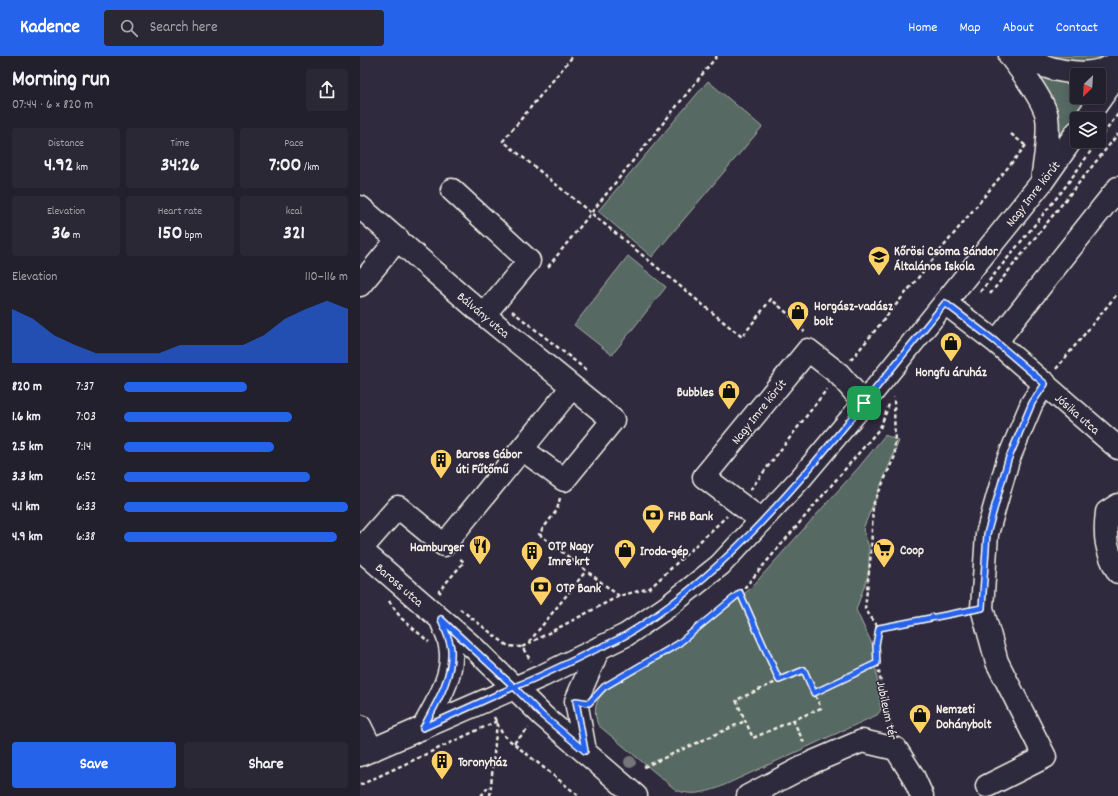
<!DOCTYPE html>
<meta charset="utf-8">
<style>
body{margin:0;font-family:Dekko,sans-serif;background:#2b2836;color:#f1f3f6;height:100vh;display:flex;flex-direction:column;font-size:15px;white-space:nowrap}
*{box-sizing:border-box;margin:0}
p{font-size:13px;color:#a3a3aa}
.icon{flex:none;width:22px;height:22px;fill:none;stroke:currentColor;stroke-width:2;stroke-linecap:round;stroke-linejoin:round}
.map{position:relative;flex:1;overflow:hidden}
.drawer{display:flex;flex-direction:column;background:#23202e;width:360px}
.drawer>*{flex:none}
.needle{width:26px;rotate:205deg}
.fabs{position:absolute;left:710px;top:12px;display:grid;gap:8px}
.fabs a{display:grid;place-items:center;width:36px;height:36px;border-radius:4px;background:#23202e;box-shadow:0 2px 10px #0003,0 0 0 1px #403e4a;font-size:20px}
.pin{position:absolute;display:grid;place-items:center;width:34px;height:34px;color:#fff;margin:-17px;border-radius:8px;box-shadow:0 2px 6px #0006}
.round{display:grid;place-items:center;flex:none;width:42px;height:42px;border-radius:4px;background:#2b2836}
.headline{display:flex;align-items:center;justify-content:space-between;height:68px;padding:0 12px}
h1{font-size:22px;font-weight:700;line-height:30px}
.figures{display:grid;grid-template-columns:repeat(3,1fr);gap:6px;height:68px;padding:4px 12px}
.figures div{display:grid;align-content:center;border-radius:4px;background:#2b2836;text-align:center}
.figures b{font-size:20px;font-weight:700}
.figures small{font-size:11px;font-weight:400}
.figures p{font-size:11px}
.chart{height:112px;padding:8px 12px}
.chart p{display:flex;justify-content:space-between}
.chart svg{width:100%;height:72px;margin-top:4px;fill:#2563eb;opacity:.7}
.action{display:flex;gap:8px;margin-top:auto;padding:8px 12px}
.action a{flex:1;height:46px;border-radius:4px;background:#2563eb;color:#fff;font-size:16px;font-weight:700;line-height:46px;text-align:center}
.action a+a{background:#2b2836;color:#f1f3f6}
ul{padding:0 12px;list-style:none;font-size:13px}
li{display:grid;grid-template-columns:64px 48px 1fr;align-items:center;height:30px}
li i{height:10px;border-radius:5px;background:#2563eb}
header{display:flex;align-items:center;gap:24px;box-sizing:border-box;height:56px;padding:0 20px;background:#2563eb;color:#fff}
header strong{font-size:19px}
nav{display:flex;gap:22px;margin-inline-start:auto;font-size:14px}
.search{width:280px;height:36px;background:#2b2836;display:flex;align-items:center;gap:10px;box-sizing:border-box;padding:0 14px;border-radius:4px;color:#a3a3aa;font-size:15px}
main{display:flex;flex:1;min-height:0}
.map>svg:first-child{display:block}
.green{fill:#576962;stroke:#a6ada5;fill-rule:evenodd}
.lines{fill:none;stroke-linecap:round;stroke-linejoin:round}
.minor-casing{stroke:#f4f1e8;stroke-width:25}
.major-casing{stroke:#f4f1e8;stroke-width:25}
.path{stroke:#f4f1e8;stroke-width:2.5;stroke-dasharray:4 3;stroke-linecap:butt}
.minor{stroke:#2f2a3d;stroke-width:22}
.major{stroke:#2f2a3d;stroke-width:22}
.tree{fill:#74767a}
.route-casing{stroke:#fff;stroke-width:8}
.route{stroke:#2563eb;stroke-width:5}
.labels{text-anchor:middle;stroke-width:3;stroke-linejoin:round;paint-order:stroke}
.street-label{font-size:13px;fill:#f4f1e8;stroke:#2f2a3d}
.poi-label{font-size:13px;font-weight:bold;fill:#f4f1e8;stroke:#2f2a3d;text-anchor:start}
</style>
<header>
<strong>Kadence</strong>
<div class="search"><svg class="icon" aria-label="search" viewBox="0 0 24 24"><circle cx="10" cy="10" r="6"/><path d="M15 15l6 6"/></svg>Search here</div>
<nav><a>Home</a><a>Map</a><a>About</a><a>Contact</a></nav>
</header>
<main>
<section class="drawer">
<div class="headline"><div><h1>Morning run</h1><p>07:44 · 6 × 820 m</p></div><a class="round"><svg class="icon" aria-label="share" viewBox="0 0 24 24"><path d="M12 15V3M7 8l5-5 5 5M5 13v7h14v-7"/></svg></a></div>
<div class="figures">
<div><p>Distance</p><b>4.92<small> km</small></b></div>
<div><p>Time</p><b>34:26</b></div>
<div><p>Pace</p><b>7:00<small> /km</small></b></div>
</div>
<div class="figures">
<div><p>Elevation</p><b>36<small> m</small></b></div>
<div><p>Heart rate</p><b>150<small> bpm</small></b></div>
<div><p>kcal</p><b>321</b></div>
</div>
<div class="chart"><p><span>Elevation</span>110–116 m</p>
<svg viewBox="0 0 160 44" preserveAspectRatio="none"><path d="M0 44V11L10 17L20 27L30 33L40 38L50 38L60 38L70 38L80 33L90 33L100 33L110 33L120 27L130 17L140 11L150 6L160 11V44z"/></svg>
</div>
<ul>
<li><b>820 m</b>7:37<i style="width:55%"></i></li>
<li><b>1.6 km</b>7:03<i style="width:75%"></i></li>
<li><b>2.5 km</b>7:14<i style="width:67%"></i></li>
<li><b>3.3 km</b>6:52<i style="width:83%"></i></li>
<li><b>4.1 km</b>6:33<i style="width:100%"></i></li>
<li><b>4.9 km</b>6:38<i style="width:95%"></i></li>
</ul>
<div class="action"><a>Save</a><a>Share</a></div>
</section>
<div class="map">
<svg width="758" height="740" viewBox="0 0 758 740">
<rect width="100%" height="100%" fill="#2f2a3d"/>
<filter id="ink" filterUnits="userSpaceOnUse"><feTurbulence type="fractalNoise" baseFrequency=".025" numOctaves="2"/><feDisplacementMap in="SourceGraphic" scale="8" xChannelSelector="R" yChannelSelector="G"/><feConvolveMatrix kernelMatrix="1 2 1 2 8 2 1 2 1" color-interpolation-filters="sRGB"/></filter>
<g filter="url(#ink)">
<path class="green" d="M650,0h108v18l-32,45h-9v13l-35,50c2,-19 8,-51 4,-68 -4,-15 -27,-46 -36,-58zM717,19h22v22h-22z
M348,25l54,46 -110,130 -54,-46z
M268,200l38,31 -54,68 -38,-30z
M525,379l14,6 -36,88 6,18v25l-13,38 17,36 8,64 -4,5 -9,4 -150,69c-15,5 -26,8 -42,2l-78,-65c-5,-14 -3,-23 6,-35l68,-39 78,-62 109,-122z"/>
<g class="lines">
<g class="minor-casing">
<path id="minor" d="M92,134l77,71 -45,54
M0,151l124,108 129,105 -49,60 -42,-31
M0,229l38,-46
M585,247l51,39 122,106
M636,286l122,-154
M758,449l-11,7c-3,24 -1,39 11,60
M401,464l-57,-43 104,-127 31,24 25,29
M0,493l114,99 69,68 93,80
M1,493l37,-42 46,38 128,-158
M0,670l12,24
M63,672c13,-24 33,-54 27,-82 -1,-9 -6,-18 -9,-26
M225,695l-9,-50 23,-53
M627,730l58,-29 -48,-95 -15,-54 5,-74 21,-74 24,-57 13,-20
M388,740l65,-34 49,-21 34,8 17,27 9,20"/>
</g>
<g class="major-casing">
<path id="major" d="M650,0c10,13 31,41 36,57 5,16 -2,50 -4,68
M669,0c13,15 54,20 72,14 6,-1 12,-5 17,-8
M726,63l32,-45
M0,699l182,-79 84,-41 41,-28 53,-42 81,-87 63,-75 178,-221 35,-50"/>
</g>
<path class="path" d="M357,0l-126,157 151,124 29,-38 32,28 1,5
M651,78l15,12
M739,84l19,-26
M188,211l43,-54 -88,-72 70,-85
M620,236l83,-102 35,-49
M630,238l128,-160
M152,255l73,58 -2,3
M491,304l176,-216
M696,313l62,-76
M390,434l77,-101
M200,442l-3,12 -18,24 80,62
M81,537l-2,-2 25,-29 -6,-5
M380,537l39,87
M29,545l12,17 28,24
M100,553l48,37 14,1 9,14
M519,572l85,-16
M169,586l57,-71
M162,591l97,-51 31,-8 77,-72
M443,614l18,38 -68,30 -17,-38z
M242,633l76,-45 62,-51 140,-165 10,-26
M454,637l63,-30
M134,661l9,18 76,61
M433,664l12,25
M532,673c-7,-33 -20,-67 -13,-101l-14,-19 6,-56 2,-48 22,-49 -1,-59
M154,687l15,-15
M284,711l101,-46
M0,729l137,-64
M121,740l9,-11
M130,740l7,-74"/>
<use href="#minor" class="minor"/>
<use href="#major" class="major"/>
</g>
<circle class="tree" cx="270" cy="706" r="6"/>
</g>
<g class="lines" filter="url(#ink)">
<g class="route-casing">
<path id="route" d="M504,347c-70,85 -142,174 -238,232 -12,7 -25,12 -38,18 -24,12 -49,24 -74,34l-73,-68c3,9 9,20 10,30 2,28 -15,55 -28,79l91,-41 29,29 42,35 -9,-50 13,2 15,-16 74,-43 62,-51 39,87 25,-10 10,23 63,-30 -1,-18 3,-17 103,-20 5,-74 21,-74 24,-57 13,-19 -49,-42 -51,-39 -81,100"/>
</g>
<use href="#route" class="route"/>
</g>
<defs>
<g id="school-pin" transform="scale(1.15)"><path d="M0 17L-7.5 6A9.5 9.5 0 1 1 7.5 6Z" fill="#ffd166" stroke="#2f2a3d"/><path d="M0-5L7-2L0 1L-7-2ZM-4 1L0 2.5L4 1V4Q0 6-4 4Z" fill="#111"/></g>
<g id="shop-pin" transform="scale(1.15)"><path d="M0 17L-7.5 6A9.5 9.5 0 1 1 7.5 6Z" fill="#ffd166" stroke="#2f2a3d"/><path d="M-5-2.5h2.3a2.7 3.5 0 0 1 5.4 0H5L5.5 6h-11ZM-1.5-2.5h3a1.5 2.3 0 0 0-3 0Z" fill="#111"/></g>
<g id="building-pin" transform="scale(1.15)"><path d="M0 17L-7.5 6A9.5 9.5 0 1 1 7.5 6Z" fill="#ffd166" stroke="#2f2a3d"/><path d="M-4-6H4V6H1V3H-1V6H-4ZM-2.5-4.3h1.7v1.8h-1.7ZM.8-4.3h1.7v1.8H.8ZM-2.5-1h1.7V.8h-1.7ZM.8-1h1.7V.8H.8Z" fill="#111"/></g>
<g id="bank-pin" transform="scale(1.15)"><path d="M0 17L-7.5 6A9.5 9.5 0 1 1 7.5 6Z" fill="#ffd166" stroke="#2f2a3d"/><path d="M-6-4H6V4H-6ZM0-2.3a2.3 2.3 0 1 0 0 4.6a2.3 2.3 0 1 0 0-4.6Z" fill="#111"/></g>
<g id="restaurant-pin" transform="scale(1.15)"><path d="M0 17L-7.5 6A9.5 9.5 0 1 1 7.5 6Z" fill="#ffd166" stroke="#2f2a3d"/><path d="M-5-6h1v4h1v-4h1v4h1v-4h1v5L-1.5 .5V6h-2V.5L-5-1ZM5-6V6H3V1.5H1.5Q1.5-4 5-6Z" fill="#111"/></g>
<g id="supermarket-pin" transform="scale(1.15)"><path d="M0 17L-7.5 6A9.5 9.5 0 1 1 7.5 6Z" fill="#ffd166" stroke="#2f2a3d"/><path d="M-6-5.5h2.5l.6 2H6L4.5 2H-2.5L-4.4-4H-6ZM-1.5 3.2a1.3 1.3 0 1 0 .1 0ZM3 3.2a1.3 1.3 0 1 0 .1 0Z" fill="#111"/></g>
</defs>
<g fill-rule="evenodd">
<use href="#school-pin" x="519" y="201"/>
<use href="#shop-pin" x="438" y="256"/>
<use href="#shop-pin" x="591" y="287"/>
<use href="#shop-pin" x="369" y="335"/>
<use href="#building-pin" x="81" y="404"/>
<use href="#bank-pin" x="293" y="459"/>
<use href="#restaurant-pin" x="120" y="490"/>
<use href="#supermarket-pin" x="524" y="493"/>
<use href="#shop-pin" x="265" y="494"/>
<use href="#building-pin" x="172" y="496"/>
<use href="#bank-pin" x="181" y="531"/>
<use href="#shop-pin" x="560" y="659"/>
<use href="#building-pin" x="82" y="705"/>
</g>
<g class="labels">
<g class="street-label">
<text transform="translate(672 137) rotate(-52)" y="5">Nagy Imre körút</text>
<text transform="translate(124 258) rotate(40)" y="5">Bálvány utca</text>
<text transform="translate(398 355) rotate(-51)" y="5">Nagy Imre körút</text>
<text transform="translate(718 357) rotate(41)" y="5">Jósika utca</text>
<text transform="translate(40 528) rotate(41)" y="5">Baross utca</text>
<text transform="translate(528 654) rotate(78)" y="5">Jubileum tér</text>
</g>
<g class="poi-label">
<text x="534" y="199">Kőrösi Csoma Sándor<tspan x="534" dy="15">Általános Iskola</tspan></text>
<text x="454" y="254">Horgász-vadász<tspan x="454" dy="15">bolt</tspan></text>
<text x="591" y="320" text-anchor="middle">Hongfu áruház</text>
<text x="354" y="340" text-anchor="end">Bubbles</text>
<text x="96" y="402">Baross Gábor<tspan x="96" dy="15">úti Fűtőmű</tspan></text>
<text x="308" y="464">FHB Bank</text>
<text x="188" y="494">OTP Nagy<tspan x="188" dy="15">Imre krt</tspan></text>
<text x="104" y="495" text-anchor="end">Hamburger</text>
<text x="540" y="498">Coop</text>
<text x="280" y="499">Iroda-gép</text>
<text x="196" y="536">OTP Bank</text>
<text x="576" y="657">Nemzeti<tspan x="576" dy="15">Dohánybolt</tspan></text>
<text x="98" y="710">Toronyház</text>
</g>
</g>
</svg>
<div class="fabs">
<a><svg class="needle" viewBox="-14 -14 28 28"><path d="M0-13l5 13h-10z" fill="#e53935"/><path d="M0 13l5-13h-10z" fill="#a3a3aa"/></svg></a>
<a><svg class="icon" aria-label="layers" viewBox="0 0 24 24"><path d="M12 4l9 5-9 5-9-5zM3 14l9 5 9-5"/></svg></a>
</div>
<div class="pin" style="left:504px;top:347px;background:#1e9e55"><svg class="icon" aria-label="arrive" viewBox="0 0 24 24"><path d="M6 21V4h12l-3 4 3 4H6"/></svg></div>
</div>
</main>
